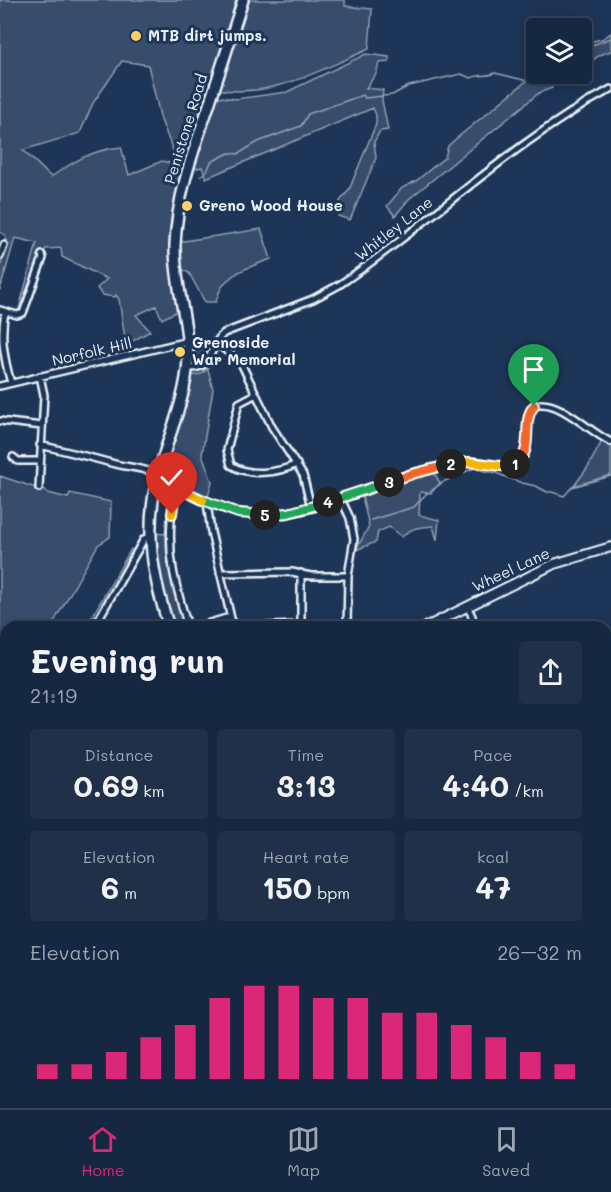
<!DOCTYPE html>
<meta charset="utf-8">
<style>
body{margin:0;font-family:Mali,sans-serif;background:#1f3048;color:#f1f3f6;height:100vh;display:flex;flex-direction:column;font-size:22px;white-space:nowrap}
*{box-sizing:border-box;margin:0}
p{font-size:20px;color:#9ea6b1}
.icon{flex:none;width:33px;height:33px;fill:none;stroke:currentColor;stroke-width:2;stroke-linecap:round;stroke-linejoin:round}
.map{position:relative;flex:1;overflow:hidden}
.panel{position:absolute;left:0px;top:621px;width:612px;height:488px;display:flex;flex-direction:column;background:#162841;border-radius:18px 18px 0 0;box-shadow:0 3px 15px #0003,0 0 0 2px #35445a}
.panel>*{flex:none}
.tools{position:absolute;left:526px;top:18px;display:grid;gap:12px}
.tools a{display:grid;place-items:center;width:66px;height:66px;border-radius:6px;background:#162841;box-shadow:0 3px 15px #0003,0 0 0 2px #35445a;font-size:30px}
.pin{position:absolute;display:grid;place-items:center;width:51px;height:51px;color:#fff;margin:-62px -26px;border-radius:50% 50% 50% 0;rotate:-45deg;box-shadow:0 0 6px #0007}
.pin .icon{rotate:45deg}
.km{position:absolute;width:30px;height:30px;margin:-15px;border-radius:50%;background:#222;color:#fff;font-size:16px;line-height:30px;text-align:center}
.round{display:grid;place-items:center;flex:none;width:63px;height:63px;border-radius:6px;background:#1f3048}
.summary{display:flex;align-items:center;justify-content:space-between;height:102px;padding:0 30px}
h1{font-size:33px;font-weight:700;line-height:45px}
.figures{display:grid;grid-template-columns:repeat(3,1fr);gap:9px;height:102px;padding:6px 30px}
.figures div{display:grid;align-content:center;border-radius:6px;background:#1f3048;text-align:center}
.figures b{font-size:30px;font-weight:700}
.figures small{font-size:16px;font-weight:400}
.figures p{font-size:16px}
.chart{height:168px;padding:12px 30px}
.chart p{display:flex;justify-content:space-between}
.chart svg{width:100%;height:108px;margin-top:6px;stroke:#db2777;stroke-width:6}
.menu{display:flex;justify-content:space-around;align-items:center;height:84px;border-top:2px solid #35445a;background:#162841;font-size:16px;color:#9ea6b1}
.menu a{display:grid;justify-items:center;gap:3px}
.menu .selected{color:#db2777}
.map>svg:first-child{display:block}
.built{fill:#2a4162}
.green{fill:#374d6c;stroke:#909fb2;stroke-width:1.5}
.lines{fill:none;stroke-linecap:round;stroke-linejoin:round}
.stream{stroke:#95a4b5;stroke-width:1.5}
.street-casing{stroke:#e8f1f8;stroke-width:10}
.secondary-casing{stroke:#e8f1f8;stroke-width:12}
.highway-casing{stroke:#e8f1f8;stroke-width:14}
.street{stroke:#1d3557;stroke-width:5}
.secondary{stroke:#1d3557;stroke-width:8}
.highway{stroke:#1d3557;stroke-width:9}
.split-1-casing{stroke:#fff;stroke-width:12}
.split-2-casing{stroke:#fff;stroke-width:12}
.split-3-casing{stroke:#fff;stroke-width:12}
.split-4-casing{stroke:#fff;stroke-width:12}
.split-5-casing{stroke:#fff;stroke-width:12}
.split-6-casing{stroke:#fff;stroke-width:12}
.split-7-casing{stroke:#fff;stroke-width:12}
.split-1{stroke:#f0652b;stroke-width:8}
.split-2{stroke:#f5b400;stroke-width:8}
.split-3{stroke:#f0652b;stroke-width:8}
.split-4{stroke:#22a559;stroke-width:8}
.split-5{stroke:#22a559;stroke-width:8}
.split-6{stroke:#22a559;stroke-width:8}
.split-7{stroke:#f5b400;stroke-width:8}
.poi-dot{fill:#ffd166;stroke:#1d3557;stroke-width:2}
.labels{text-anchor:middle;stroke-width:6;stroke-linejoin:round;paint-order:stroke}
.poi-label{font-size:15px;font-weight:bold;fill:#e8f1f8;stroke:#1d3557;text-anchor:start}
.street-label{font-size:15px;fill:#e8f1f8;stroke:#1d3557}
</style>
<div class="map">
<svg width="611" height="1108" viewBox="0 0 611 1108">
<rect width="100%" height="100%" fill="#1d3557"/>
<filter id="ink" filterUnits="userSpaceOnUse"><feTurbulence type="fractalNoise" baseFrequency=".0167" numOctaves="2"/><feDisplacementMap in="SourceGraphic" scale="12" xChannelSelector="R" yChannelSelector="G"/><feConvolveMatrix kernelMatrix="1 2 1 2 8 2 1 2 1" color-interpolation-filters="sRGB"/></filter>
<g filter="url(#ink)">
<path class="built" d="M394,1103h199l-1,5h-196z"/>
<path class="green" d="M0,0h239l-53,158 -12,-5 -13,-33 -13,-55 -26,-4 -29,42 -13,30 -57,17 28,27c23,-16 41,-27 70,-30l8,28 33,-14 23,6 -8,32 2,111 -17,9 -6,-13 -20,9 14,16 -24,14 -7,-46 -3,-4 -1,2 -13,-2 -5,-7 10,-9 -45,-22 -1,-9 -15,1 -4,4 -4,1 2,5 -19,51 -3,2 19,-69 -22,-5 -15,52c0,-16 0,-34 9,-45l-3,-2 -1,-8 -5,-3z
M247,0h98v6l27,3 -3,40c-49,21 -98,50 -153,40l14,-27 3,-22z
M611,33v18l-11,4 -18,13v-25l20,-4z
M366,54l23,3v5l-10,1 -3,11 -10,14 17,2 -1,10 6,30 -8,1 -6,11 2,16 -26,62 -12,-4 2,-15 9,-11 27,-66v-9l-3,-7 -167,70 -4,-11 -12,3 25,-74 21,3 51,-7z
M546,75l6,13 -13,5 -130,106 -14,17 -8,-10 15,-18 14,-7 29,-24 3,-11 10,-9 71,-58z
M261,229l10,30c-24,9 -50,15 -55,43h-11l-16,-29 -11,-6v-25z
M208,342l4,1 -7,17 -8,4 -3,-3 1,-18z
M208,369l5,20 -11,65 10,28 -5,18 -34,-18 -11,-10 27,-77 2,-19 10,-2z
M602,441l9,4v30l-37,11 14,-19z
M433,471l7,12 -9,10 -11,-1 -1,23 20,5 -2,20 -4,-14c-14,1 -21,1 -31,11l-13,-10 -11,5 -2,10 -20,8 13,-24 -7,-29 32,-14z
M0,476l36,12h7l5,5 20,5 2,-5 41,9 -1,35 -12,8 -47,82h-45v35l-6,-14z
M169,522l-1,34 7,38 11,33h-12l-20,-77 -1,-17 12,1 1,-10z
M131,549l3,2 -44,76h-4z
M248,1103h35l1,5h-32z"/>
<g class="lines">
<path class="stream" d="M582,49l29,-11
M200,176l7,-5 4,-9 18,-9 9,1 20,-12 43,-16 7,-12 55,-19 2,3 27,-3 17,-9 52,-12 10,4c8,-4 17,-1 24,-5l37,9 5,-4
M371,520l43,-13 11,-12 20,-14 29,-13 14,4h5l29,11 14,3 11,6h5l12,4 8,-9 39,-11"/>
<g class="street-casing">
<path id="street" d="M0,256l4,-11
M0,310l17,5 6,-2 20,-55 -1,-3
M5,312c-5,25 -1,46 6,71
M216,343l24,18 32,66 31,48 8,32
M187,368c29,2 19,-20 37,-35l89,-34 26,-14c93,-63 173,-143 272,-196
M0,386l188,-45
M256,394l-17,9 -12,47 4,15c18,12 47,8 66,-1
M0,421l42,5
M40,445c25,6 50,12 75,19 13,3 27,4 40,9 9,4 18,12 27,17 28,15 58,27 90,25 41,-2 92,-25 130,-38 16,-6 33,-9 49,-12 9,-3 17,-4 27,-3 12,1 27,9 39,1 19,-13 1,-57 23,-59 22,-2 51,29 71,38
M13,457l5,4h22
M176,487c-3,10 -4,22 -5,33 -3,43 5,66 17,107
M39,488l5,-93 -4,-19
M341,499l9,19 4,21 -6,37 -1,51
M207,502l4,30 22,95
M220,573l72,-1 19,4h37
M467,606l5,10 1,11
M94,627l50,-88 6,-3
M196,627l34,-10
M242,627l59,-2
M301,627v-54
M0,752l6,16
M606,971l5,15
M193,1102l7,6
M360,1102l1,6
M97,1105l14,3
M135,1108l1,-6
M212,1108l3,-6"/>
</g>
<g class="secondary-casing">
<path id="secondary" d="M426,627l128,-63 57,-17
M0,827l6,1
M606,1048l5,-24
M96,1108l1,-6
M595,1108l1,-6"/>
</g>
<g class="highway-casing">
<path id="highway" d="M169,627c-17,-52 -25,-98 -11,-152 9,-36 24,-66 29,-104 5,-43 -13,-83 -12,-126 2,-50 17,-90 33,-137 12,-36 23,-72 35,-108
M347,1102v6"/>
</g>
<use href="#street" class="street"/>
<use href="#secondary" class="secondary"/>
<use href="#highway" class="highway"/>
</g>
</g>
<g class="lines" filter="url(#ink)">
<g class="split-1-casing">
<path id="split-1" d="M515,464c21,-13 5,-42 19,-58"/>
</g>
<g class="split-2-casing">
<path id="split-2" d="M451,464l17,-2 33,4 14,-2"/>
</g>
<g class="split-3-casing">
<path id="split-3" d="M389,482l23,-8 39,-10"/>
</g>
<g class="split-4-casing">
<path id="split-4" d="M328,502l61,-20"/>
</g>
<g class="split-5-casing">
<path id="split-5" d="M265,515l23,-2 40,-11"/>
</g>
<g class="split-6-casing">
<path id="split-6" d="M203,500l35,13 27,2"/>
</g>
<g class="split-7-casing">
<path id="split-7" d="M172,514l4,-27 27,13"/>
</g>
<use href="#split-1" class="split-1"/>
<use href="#split-2" class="split-2"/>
<use href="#split-3" class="split-3"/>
<use href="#split-4" class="split-4"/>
<use href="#split-5" class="split-5"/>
<use href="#split-6" class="split-6"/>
<use href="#split-7" class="split-7"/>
</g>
<g class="poi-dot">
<circle cx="136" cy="36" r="6"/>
<circle cx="187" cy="206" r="6"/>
<circle cx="180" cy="352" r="6"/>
</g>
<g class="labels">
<g class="poi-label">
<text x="148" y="41">MTB dirt jumps.</text>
<text x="199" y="211">Greno Wood House</text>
<text x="192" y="348">Grenoside<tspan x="192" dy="17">War Memorial</tspan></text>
</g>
<g class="street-label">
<text transform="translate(186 129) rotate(-73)" y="5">Penistone Road</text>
<text transform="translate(394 229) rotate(-38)" y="5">Whitley Lane</text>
<text transform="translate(92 352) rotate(-13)" y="5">Norfolk Hill</text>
<text transform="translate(511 570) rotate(-25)" y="5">Wheel Lane</text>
</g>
</g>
</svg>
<div class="tools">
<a><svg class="icon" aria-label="layers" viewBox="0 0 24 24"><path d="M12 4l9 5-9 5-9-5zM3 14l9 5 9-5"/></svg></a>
</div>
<div class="pin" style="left:534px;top:406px;background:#1e9e55"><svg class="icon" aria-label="arrive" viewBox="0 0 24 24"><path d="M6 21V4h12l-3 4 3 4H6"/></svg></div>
<div class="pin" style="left:172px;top:514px;background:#d93025"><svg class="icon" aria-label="check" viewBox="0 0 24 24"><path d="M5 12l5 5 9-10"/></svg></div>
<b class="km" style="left:515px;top:464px">1</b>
<b class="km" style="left:451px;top:464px">2</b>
<b class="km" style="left:389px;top:482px">3</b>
<b class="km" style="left:328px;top:502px">4</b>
<b class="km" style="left:265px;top:515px">5</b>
<section class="panel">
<div class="summary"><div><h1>Evening run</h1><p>21:19</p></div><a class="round"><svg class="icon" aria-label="share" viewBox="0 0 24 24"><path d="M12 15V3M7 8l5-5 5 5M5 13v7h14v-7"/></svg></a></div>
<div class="figures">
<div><p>Distance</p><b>0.69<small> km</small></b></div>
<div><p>Time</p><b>3:13</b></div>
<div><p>Pace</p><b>4:40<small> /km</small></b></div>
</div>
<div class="figures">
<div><p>Elevation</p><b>6<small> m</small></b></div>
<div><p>Heart rate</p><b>150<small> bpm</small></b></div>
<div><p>kcal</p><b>47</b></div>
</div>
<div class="chart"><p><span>Elevation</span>26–32 m</p>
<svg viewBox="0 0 160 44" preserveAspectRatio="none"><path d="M5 44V38M15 44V38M25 44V33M35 44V27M45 44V22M55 44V11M65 44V6M75 44V6M85 44V11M95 44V11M105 44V17M115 44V17M125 44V22M135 44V27M145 44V33M155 44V38"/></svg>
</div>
</section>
</div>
<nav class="menu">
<a class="selected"><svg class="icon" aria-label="home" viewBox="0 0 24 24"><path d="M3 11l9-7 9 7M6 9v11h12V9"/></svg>Home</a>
<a><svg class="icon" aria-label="map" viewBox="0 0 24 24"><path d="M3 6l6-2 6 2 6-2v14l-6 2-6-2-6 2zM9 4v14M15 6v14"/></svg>Map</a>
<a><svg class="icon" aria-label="saved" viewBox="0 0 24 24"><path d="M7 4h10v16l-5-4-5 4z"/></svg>Saved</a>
</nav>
